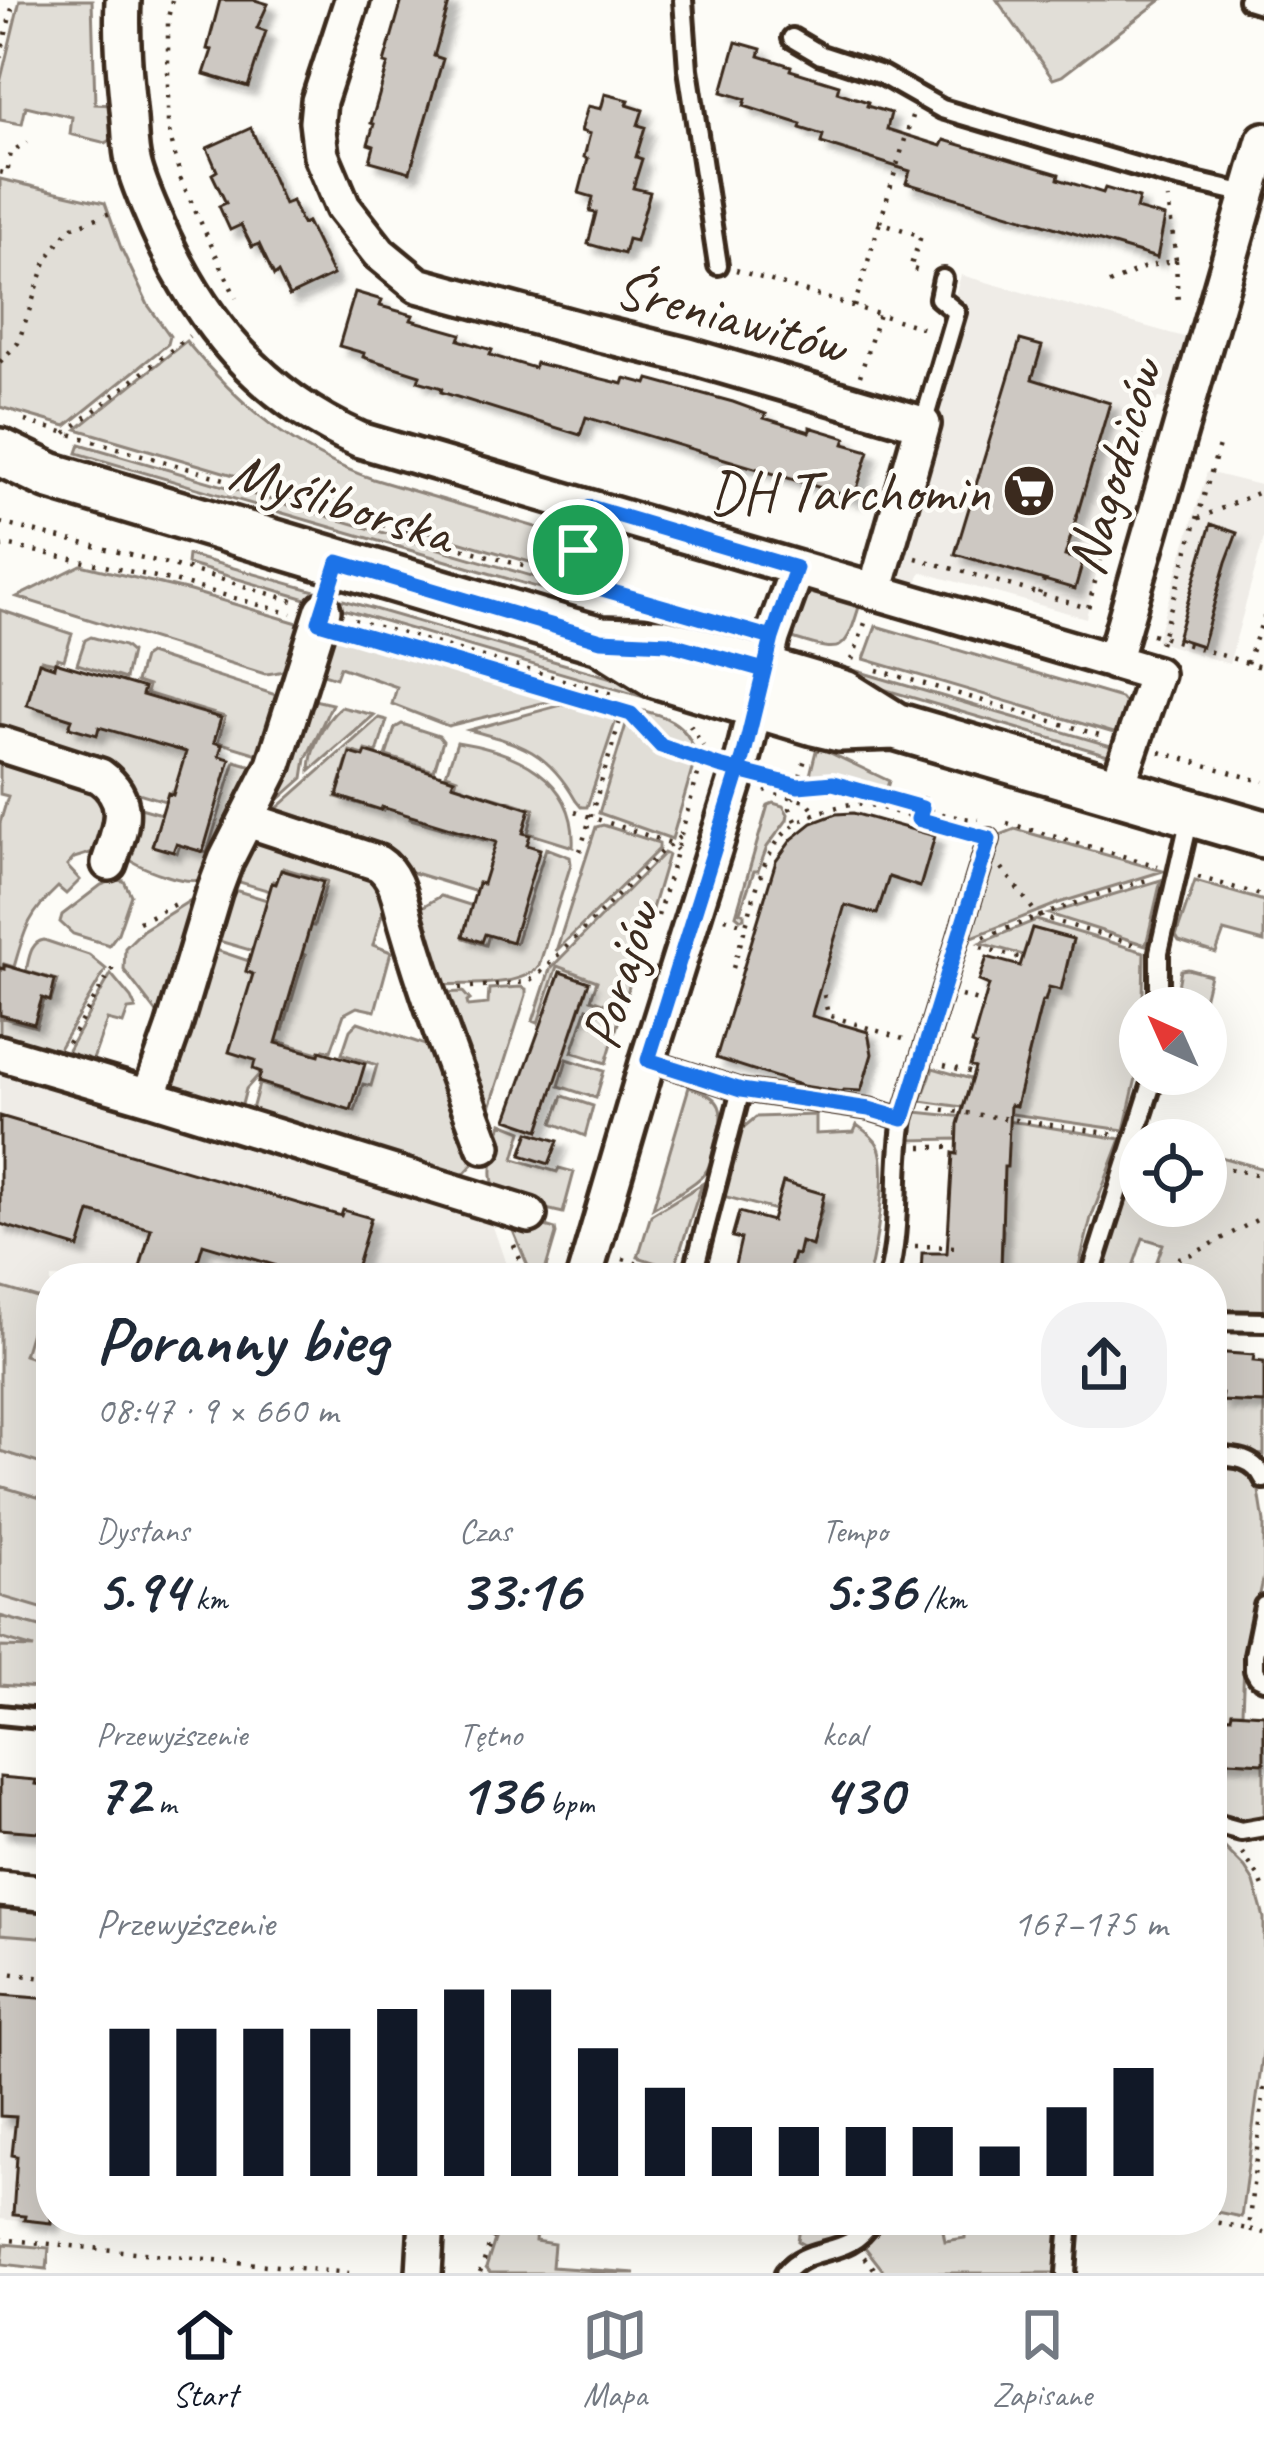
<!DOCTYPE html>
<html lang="pl">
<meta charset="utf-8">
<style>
body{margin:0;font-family:Caveat,sans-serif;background:#f2f2f3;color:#1f2937;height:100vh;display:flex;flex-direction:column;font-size:45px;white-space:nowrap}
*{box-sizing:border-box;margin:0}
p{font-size:39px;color:#747a83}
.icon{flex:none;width:66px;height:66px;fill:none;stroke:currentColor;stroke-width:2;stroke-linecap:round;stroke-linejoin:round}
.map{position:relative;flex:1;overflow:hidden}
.panel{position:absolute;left:36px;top:1263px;width:1191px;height:972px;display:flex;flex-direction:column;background:#fff;border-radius:48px;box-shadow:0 12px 48px #0002}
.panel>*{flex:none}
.needle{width:78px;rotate:315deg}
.tools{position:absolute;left:1119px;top:987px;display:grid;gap:24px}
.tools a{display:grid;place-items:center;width:108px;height:108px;border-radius:50%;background:#fff;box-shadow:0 12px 48px #0002;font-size:60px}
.pin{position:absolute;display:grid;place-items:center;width:102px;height:102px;color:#fff;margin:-51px;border:6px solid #fff;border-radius:50%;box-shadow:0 3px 12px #0007}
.round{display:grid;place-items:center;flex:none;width:126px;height:126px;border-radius:48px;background:#f2f2f3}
.summary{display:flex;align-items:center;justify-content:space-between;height:204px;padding:0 60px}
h1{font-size:66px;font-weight:600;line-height:90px}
.stats{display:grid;grid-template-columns:repeat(3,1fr);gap:18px;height:204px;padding:12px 60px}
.stats div{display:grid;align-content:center}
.stats b{font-size:60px;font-weight:600}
.stats small{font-size:33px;font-weight:400}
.stats p{font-size:33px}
.chart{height:336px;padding:24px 60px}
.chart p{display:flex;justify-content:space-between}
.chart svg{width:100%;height:216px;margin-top:12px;stroke:#111827;stroke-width:6}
.tab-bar{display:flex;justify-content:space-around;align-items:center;height:168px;border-top:3px solid #e0e1e3;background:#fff;font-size:33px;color:#747a83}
.tab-bar a{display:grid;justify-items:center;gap:6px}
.tab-bar .current{color:#111827}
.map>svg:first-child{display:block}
.built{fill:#efece7}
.green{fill:#e1ded7;stroke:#8e847a;stroke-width:3}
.building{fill:#cdc8c2;stroke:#3b2a1e;stroke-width:3;filter:url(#shadow)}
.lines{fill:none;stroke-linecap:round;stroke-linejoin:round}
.lane-casing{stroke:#3b2a1e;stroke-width:26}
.street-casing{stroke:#3b2a1e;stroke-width:42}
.secondary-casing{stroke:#3b2a1e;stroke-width:54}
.path{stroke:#3b2a1e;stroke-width:4.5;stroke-dasharray:3 9;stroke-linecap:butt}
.lane{stroke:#fdfcf7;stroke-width:16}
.street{stroke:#fdfcf7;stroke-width:33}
.secondary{stroke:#fdfcf7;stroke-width:45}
.route-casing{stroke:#fff;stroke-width:24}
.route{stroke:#1a73e8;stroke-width:15}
.labels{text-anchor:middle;stroke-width:9;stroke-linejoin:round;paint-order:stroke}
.street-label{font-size:57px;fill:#3b2a1e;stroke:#fdfcf7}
.poi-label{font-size:57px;fill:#3b2a1e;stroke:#fdfcf7;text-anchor:end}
</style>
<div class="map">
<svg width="1264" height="2273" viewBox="0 0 1264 2273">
<defs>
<filter id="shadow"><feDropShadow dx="8" dy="8" stdDeviation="3" flood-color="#0004"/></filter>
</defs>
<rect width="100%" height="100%" fill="#fdfcf7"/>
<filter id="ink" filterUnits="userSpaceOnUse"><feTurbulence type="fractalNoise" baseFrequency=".00833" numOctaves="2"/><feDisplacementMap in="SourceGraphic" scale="24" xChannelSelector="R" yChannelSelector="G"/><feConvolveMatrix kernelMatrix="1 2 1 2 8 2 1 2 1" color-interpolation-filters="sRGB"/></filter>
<g filter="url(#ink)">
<path class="built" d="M961,275l234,65 -17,62 -19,-4 -34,49 -39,171 -165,-46 -8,23 -24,-11 49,-169 -16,-8z
M1207,472l57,14v52l-35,126 -73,-23z
M0,1070l488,142 22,64 -1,2h-458v372l-51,-3z
M0,1897l51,4v319h11v6l-62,-7z"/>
<path class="green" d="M20,0h72l3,104 18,1 1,33 -8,5 -36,-9 2,-17 -46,-11 -4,18 -22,-4v-37z
M997,0h164l-99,76 -9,3z
M0,179l105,24 16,45 27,57 22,31 -2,8 -102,82 -66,-19z
M186,341c53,64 108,111 187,138l203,60 -3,10 -23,19 -473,-139z
M80,444l472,138 -2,9 -473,-138z
M188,555l127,36 -2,10 -126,-37z
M81,565l109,26 118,35c-11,30 -7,46 -43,48l-248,-77z
M816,589l45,11c-17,59 -19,53 -75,36l12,-36z
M343,600l324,94 -3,9 -328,-96 2,-6z
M0,610l72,24 -8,26 -7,-2 -2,5 -14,-3 -14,43 163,43 -14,47 -5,-1 -3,10 -33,-10 -8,-8 -127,-46z
M876,626l245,72 9,11 -6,27 -260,-77z
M328,630l235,68 -115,28 -56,-22 5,-17 -57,-20 -4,11 -19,-6z
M91,637l33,9 7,6 -6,27 -48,-15 8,-24z
M149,654l127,41 6,6 -21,54 -43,-13 7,-25 -79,-24 2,-7 -12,-4 7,-24z
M844,667l16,5 258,76 -10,7 -266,-78z
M314,700l18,4 -26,55 -3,19 -35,31 42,-106z
M576,701l42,13 -31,93h-6l-5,-6c-28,-50 -54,-57 -107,-71z
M341,707l33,8 -64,56c0,-22 14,-50 31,-64z
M634,709c29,5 52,13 61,43l-35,-14z
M379,718l8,2 -10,33 -11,-3 -2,5 -14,-4 -14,46 47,14 3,-8 25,8 -1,8 77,22 2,-5 9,3 -13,45 -6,-1 -2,9 -79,-24 -134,-48z
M628,718l32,34 34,11 -22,76 -73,-26z
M402,724l37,12 4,5 -9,30 -48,-15 9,-28z
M457,742c58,9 120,36 116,105l-45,-14 6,-24 -79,-24 2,-7 -11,-4z
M822,749l67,32 -3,10 -51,-14 -26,2 7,-28z
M0,753l109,40 -9,57 -26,8 -7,8 13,14 -14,14 -8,-7c-30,28 -33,42 -44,80l-10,-3 -1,5 -3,-1v-145l8,-27 -8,-2z
M235,761l28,8 -53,103c-3,2 -5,5 -8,7 -16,7 -65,-12 -77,-23l8,-45 4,-4 28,8 -10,31 22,7 3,-8 27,8z
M773,803l10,3 5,8 -1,6 -20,27 -9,24h-4l-14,41 4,2v4l-3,1 -5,-4 32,-110z
M603,825l56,18v6l-103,102 40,-124z
M1015,829l148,42 -104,32 -89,35 30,-103z
M254,839l113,25 20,33 -14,48 18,7 -16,59 -18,-4 -13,7 -13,37 -7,-2 -2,5 -48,-14 3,-10h6l22,-75 -7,-3 8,-27 8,1 13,-45 -44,-13 -5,14 -5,-1 -3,10 -34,-10 -5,-5z
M546,848l24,9 1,7 -32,102c-19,22 -71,17 -99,19l-23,-75 24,-14 32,10 -9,32 22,7 3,-10 27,8z
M664,853l4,2 -46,155 -31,-11 6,-18 -40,-15 -19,57 -5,-2 17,-52z
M114,880l10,1 7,14 -13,38 -9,12 -36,-11 -13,-12 2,-7 39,-30z
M1161,880l-15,65 -97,-31z
M1195,881l69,20v41l-40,-11 -8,22 -37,-12 -3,-5z
M228,888l39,12 -14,51 -34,-10 -5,-9z
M194,898h5l-39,119 -36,-47 1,-22 18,-18z
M1036,920l108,32 -1,48v8h-3l-4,70 -12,52 -203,-29 12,-33 38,11 -3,14 48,13 26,-105h3l4,-14 12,3 12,-50 -41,-12 -9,27 -43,-12z
M44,940l45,15 17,14 -53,90 -53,-16v-26l36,10 8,-27 7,1 6,-21 -31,-9c3,-12 4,-29 18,-31z
M210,948l39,13 -3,11 9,3 11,87 -2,7 -18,20 -7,27 -65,-22 -4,-14z
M1188,969l22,6 -8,33h-28l7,-38z
M111,974l20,24 5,11 -8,1 -5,14 -16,-4 -17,48 -28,-7z
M521,987l5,2v6l-38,119 -49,-121 24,-1 7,8 -3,2 1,4 20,-2 1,-15z
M587,1008l32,12 -13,43 -34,-11z
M358,1022l79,27 39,104 -1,9 -14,15 -211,-60 9,-33 96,27 8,-27 8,2 6,-21 -35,-11 8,-24z
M567,1059l37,12 -8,27 -37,-12z
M689,1087c35,11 37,22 26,56 -2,8 -4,20 -8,27 -7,13 -41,30 -54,38z
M563,1096l30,10 -8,30 -32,-13z
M916,1112l107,11 98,16 -30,79 -15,60h-85v-11h10l2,-37 -45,-91 -50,1z
M816,1115v19l38,-2 3,-7c7,5 17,12 21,20 12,24 -3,106 -10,133h-81l7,-24h4l3,-12 11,3 10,-36 1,-15 -40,-12 -8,28 -52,-14 16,-65 17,-14z
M502,1123l20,8 -8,28 43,13 2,-4 15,4 -11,41c-72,-17 -83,-13 -61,-90z
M1206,1153l58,16v146l-52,-1v-36h-61l12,-34 -20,-6 -14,40h-29l29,-93 11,-26v47h66z
M702,1184l-28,85 -36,-12 13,-42z
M506,1214l49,15 1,5 -13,44h-10z
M0,1287l41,12 -17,56 27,9v103l-51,-16z
M1212,1393l10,1v7l42,2v52l-52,-5z
M1212,1463l24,3 12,7 11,18 5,31v54l-20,88 -2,48h-10l-1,5 -19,-1z
M0,1486l51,15v110l-51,-15z
M0,1616l51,14v59l-51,-4v-38l34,1 -34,-10z
M1212,1760l52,3v55l-30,4 -22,-6z
M1212,1835l33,33 9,14 10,36v127l-23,172 -29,-6z
M0,1897l51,4v37l-51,-4z
M501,2220h36l-2,21 19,3 -2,23 84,6h-146l-4,-5z
M797,2220h61l1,1 -9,12 -43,13 -9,-5 3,-20z
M881,2220h60l4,21 20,-3v-8l26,-4v-6h67l-3,53h-170l-21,-27z
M4,2244l45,4 -2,21 -45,-5z"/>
<path class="building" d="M220,0h35l13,4 -11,24 9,3 -18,56 -44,-13 8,-24 -5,-1z
M402,0h48l-16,56 9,3 -33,113 -40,-11 4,-15 -6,-2 6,-20 -3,-1 17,-59 -4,-1z
M736,42l25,7 -2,7 32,10 -1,4 49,15 -2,7 31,10 -1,4 24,7 -4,16 54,17 3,-6 115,34 -1,5 45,14 2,-5 34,10 -3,11 29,8 -8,41 -251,-75 4,-12 -89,-28 2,-8 -23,-7 1,-4 -57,-18 2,-7 -24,-7z
M605,94l24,6 -2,5 16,5 -5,15 7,2 -9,30 6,2 -9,29 17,4 -14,49 -8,-2 -4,15 -36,-10 8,-31 -6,-1 3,-15 -14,-4 9,-34 -4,-2 6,-23 -9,-3 7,-25 13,3z
M251,128l33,76 8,-3 10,23 5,-2 26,53 -44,21 -11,-23 -4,3 -15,-32 -7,3 -11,-22 -11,5 -11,-24 7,-3 -14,-29 5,-3 -10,-23z
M355,292l27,8 -2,6 33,9 -2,5 50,14 -2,6 33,10 -2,5 44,13 2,-5 87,21 2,-6 22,6 2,-5 84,23 33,12 -2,4 46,14v-5l36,11 -2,6 25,7 -15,47 -268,-81 -6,18 -139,-43 1,-4 -24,-7 2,-6 -57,-18 1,-4 -25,-7z
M1020,340l22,6 -10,33 78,24 -45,153 18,5 -8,28 -120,-35z
M1211,524l26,9 -11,29 -24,84 -25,-8z
M39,662l15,5 1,-5 89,26 -2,7 79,23 -7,24 8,3 -3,11 11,3 -27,93 -27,-8 -3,8 -21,-6 16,-53 5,2 13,-43 -87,-25 -2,8 -28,-8 3,-8 -45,-14z
M366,752l79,24 9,3 -2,5 78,25 -7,24 7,2 -3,10 13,4 -28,93 -27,-8 -3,8 -19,-6 15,-53 5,1 13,-42 -114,-35 -1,3 -44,-14 13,-43 14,4z
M853,813l82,23 -15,51 -31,-10 -12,37 -32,-9 -32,106 -1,5 56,16 4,22 -11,37 -18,-1 -1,2 -39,-6 -87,-28 60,-197 16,-22 20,-16 24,-9z
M281,870l42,12 -47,161 43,12 1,-4 45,13 -14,46 -93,-28 3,-10 -8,-3 2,-9 -26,-8 24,-78 -7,-3 26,-88 4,1z
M1032,928l41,11 -12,51 -12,-3 -4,14h-3l-26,105 -6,-1 -3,62h-3l-3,100h-10v11h-70l1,-25h25l6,-100 4,1 1,-30 17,-56 -5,-2 6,-20 -4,-2 17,-59 -10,-4 8,-24 33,9z
M4,965l51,15 -5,21 -8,-3 -8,26 -34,-9v-47l4,1z
M560,972l29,10 -50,148 -32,-11z
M0,1116l341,100 2,-6 28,8 -18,60h-83l4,-13 -71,-21 -10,34h-56l14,-49 -61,-17 -11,36 -79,-24z
M529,1132l29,9 -9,23 -28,-9z
M783,1182l41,12 -12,52 -11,-4 -3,13 -4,-1 -7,24h-55l9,-39 -9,-2 7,-25 33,9z
M1212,1352l42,3 -1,6 11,1v41l-43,-2 1,-7 -10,-1z
M1232,1712l32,2v49l-52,-3v-44l19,1z
M0,1777l36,3 -1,4 16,2v47l-51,-4z
M0,1995l51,4v224l-27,-3 1,-4 -12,-1 4,-59 -5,-1 4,-38 -16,-1z"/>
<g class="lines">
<g class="lane-casing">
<path id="lane" d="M683,0l5,69 30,196
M1248,0l16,5
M792,38l29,17 61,20 60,34 223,66 86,20
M923,424l33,-112 -17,-14 4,-19
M1159,1008v-56l32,-139
M648,1060l93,30 128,19 34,10c-9,53 -1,106 -15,159
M903,1119l86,-280
M692,1278l49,-188
M1090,1278l65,-204
M1212,1321l52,1
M1212,1456c22,1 42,1 52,23
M1264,1606l-10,49v15l4,7 6,3
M0,1715l51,5
M1212,1823l29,8 23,-4
M785,2273c25,-31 62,-12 88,-53
M1066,2273l4,-53"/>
</g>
<g class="street-casing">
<path id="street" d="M123,0c-2,40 2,79 6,119 1,15 1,32 5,46 5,20 15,41 23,60 43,98 104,171 203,215l796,234 -40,117
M352,0l-33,101 -2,21 4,33 22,52 36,46 39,32 161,44 110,27 234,68 -48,168
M1113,662l151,-522
M0,744l100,32c34,25 20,52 9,87
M248,820l130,43c19,12 22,38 28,59 22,76 50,150 78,224
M0,1053l149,44 24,-68 41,-137 12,-32 48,-95 49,-155
M149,1097l380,118
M584,1278l64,-218 95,-302 29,-120 25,-69
M0,1889l51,5
M424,2273l3,-53"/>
</g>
<g class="secondary-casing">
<path id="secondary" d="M0,452l50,24 519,155 32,9 60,2 30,7 153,45 51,32
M604,642l51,32 159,48 26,6 55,-2 369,108"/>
</g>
<path class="path" d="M172,0l-4,18v109l13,53 55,118
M0,58l14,-58
M912,116l-32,106 41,14 -11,32 10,3
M0,172l7,2 4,-22 16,-10
M1176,260l2,45
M736,270l190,59
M1109,284l36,-17 31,-7 -8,-61
M854,307l26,-85
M0,362l18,-19 29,-84 23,-31 46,-17
M860,376l19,-62
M25,421l629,183
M66,433l123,-97
M1197,519l24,-80
M0,523l184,45 113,34
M582,537l-4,13 7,34
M0,547l11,-1 159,34 122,34
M916,558l172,50 43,-161 16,-20
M550,574l28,-24
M1039,594l6,-17
M354,620l265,76
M349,630l282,84 30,32 49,17
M1152,634l112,34
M1160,644l37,-125 67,-29
M852,660l14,-40
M1247,663l17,-46
M877,670l226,66
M690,725l13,21
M1160,752l104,30
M767,780l31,6 35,-3 117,33 28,4
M765,790l43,12 8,11
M575,812l96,31 6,7
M918,819l52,15
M796,821l-6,-13 16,-52
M1007,823l151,43
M580,851l43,-140
M1002,868l36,48 98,29
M1198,877l66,19
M658,916l44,-156
M725,918l21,7c16,-53 21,-99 81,-115 12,-3 24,-8 37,-6 18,3 36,10 54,15l7,-22
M139,922l38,-19
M984,937l113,-42 57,-17
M981,947l41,12
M733,968l13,-43
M459,988l68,-6 13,-9 122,-122 20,-16
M824,995l4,20 75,24
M961,996l23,7
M68,1043l46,-77
M944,1065l29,8
M931,1108l184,26
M921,1147h36
M1206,1164l58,12
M514,1245l14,33
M915,1246l43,1
M623,1259l47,15
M1164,1278l15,-20 16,-5 69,-37
M1242,1853l17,24 5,12
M0,1972l51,7
M1264,2088l-16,141 16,4
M1206,2220l41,9
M542,2229l1,-9
M0,2239l349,34
M864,2257l14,16
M480,2273l18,-53"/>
<use href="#lane" class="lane"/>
<use href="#street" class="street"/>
<use href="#secondary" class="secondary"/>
</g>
</g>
<g class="lines" filter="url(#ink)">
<g class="route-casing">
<path id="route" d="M578,550l7,34 187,54 -8,32 -96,-27 -67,-3 -263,-78 -19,60 312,92 30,32 58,20 79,20 35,-3 89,25 -4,11 71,20 -86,280 -34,-10 -128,-19 -93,-30 84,-267 11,-35 29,-120 24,-70 -206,-61 -12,43"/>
</g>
<use href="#route" class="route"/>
</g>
<defs>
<g id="supermarket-disc" transform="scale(2.7)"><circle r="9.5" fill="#3b2a1e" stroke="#fdfcf7"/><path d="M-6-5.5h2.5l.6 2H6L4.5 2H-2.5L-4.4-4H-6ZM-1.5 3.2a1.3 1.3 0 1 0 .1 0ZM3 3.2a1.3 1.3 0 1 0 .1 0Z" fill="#fff"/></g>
</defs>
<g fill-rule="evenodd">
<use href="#supermarket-disc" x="1029" y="491"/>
</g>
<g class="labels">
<g class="street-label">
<text transform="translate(731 315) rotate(15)" y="20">Śreniawitów</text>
<text transform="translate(1113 467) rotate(-74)" y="20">Nagodziców</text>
<text transform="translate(342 501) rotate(17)" y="20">Myśliborska</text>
<text transform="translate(619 975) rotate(-73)" y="20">Porajów</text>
</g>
<g class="poi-label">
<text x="990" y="511">DH Tarchomin</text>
</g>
</g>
</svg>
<div class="tools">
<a><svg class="needle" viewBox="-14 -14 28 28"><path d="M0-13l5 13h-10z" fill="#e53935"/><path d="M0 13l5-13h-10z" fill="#747a83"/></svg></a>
<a><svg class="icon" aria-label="locate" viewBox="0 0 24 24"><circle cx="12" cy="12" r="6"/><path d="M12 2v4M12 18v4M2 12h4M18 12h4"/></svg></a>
</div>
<div class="pin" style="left:578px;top:550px;background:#1e9e55"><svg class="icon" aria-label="arrive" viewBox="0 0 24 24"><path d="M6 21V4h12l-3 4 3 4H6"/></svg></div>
<section class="panel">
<div class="summary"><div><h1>Poranny bieg</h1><p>08:47 · 9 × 660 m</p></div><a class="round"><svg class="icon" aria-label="share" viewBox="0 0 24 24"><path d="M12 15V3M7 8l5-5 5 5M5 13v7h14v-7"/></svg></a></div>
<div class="stats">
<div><p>Dystans</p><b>5.94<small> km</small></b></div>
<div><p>Czas</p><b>33:16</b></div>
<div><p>Tempo</p><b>5:36<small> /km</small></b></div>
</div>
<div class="stats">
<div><p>Przewyższenie</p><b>72<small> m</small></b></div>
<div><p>Tętno</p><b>136<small> bpm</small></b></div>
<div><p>kcal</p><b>430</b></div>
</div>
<div class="chart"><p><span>Przewyższenie</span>167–175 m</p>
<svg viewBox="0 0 160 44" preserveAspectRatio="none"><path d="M5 44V14M15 44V14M25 44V14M35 44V14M45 44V10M55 44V6M65 44V6M75 44V18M85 44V26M95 44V34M105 44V34M115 44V34M125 44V34M135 44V38M145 44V30M155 44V22"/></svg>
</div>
</section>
</div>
<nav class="tab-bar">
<a class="current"><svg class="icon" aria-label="home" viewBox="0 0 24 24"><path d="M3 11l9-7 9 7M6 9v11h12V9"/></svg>Start</a>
<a><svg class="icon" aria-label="map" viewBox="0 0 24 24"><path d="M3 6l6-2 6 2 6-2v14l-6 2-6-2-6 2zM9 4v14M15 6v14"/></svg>Mapa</a>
<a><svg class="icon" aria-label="saved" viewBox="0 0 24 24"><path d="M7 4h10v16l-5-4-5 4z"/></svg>Zapisane</a>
</nav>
